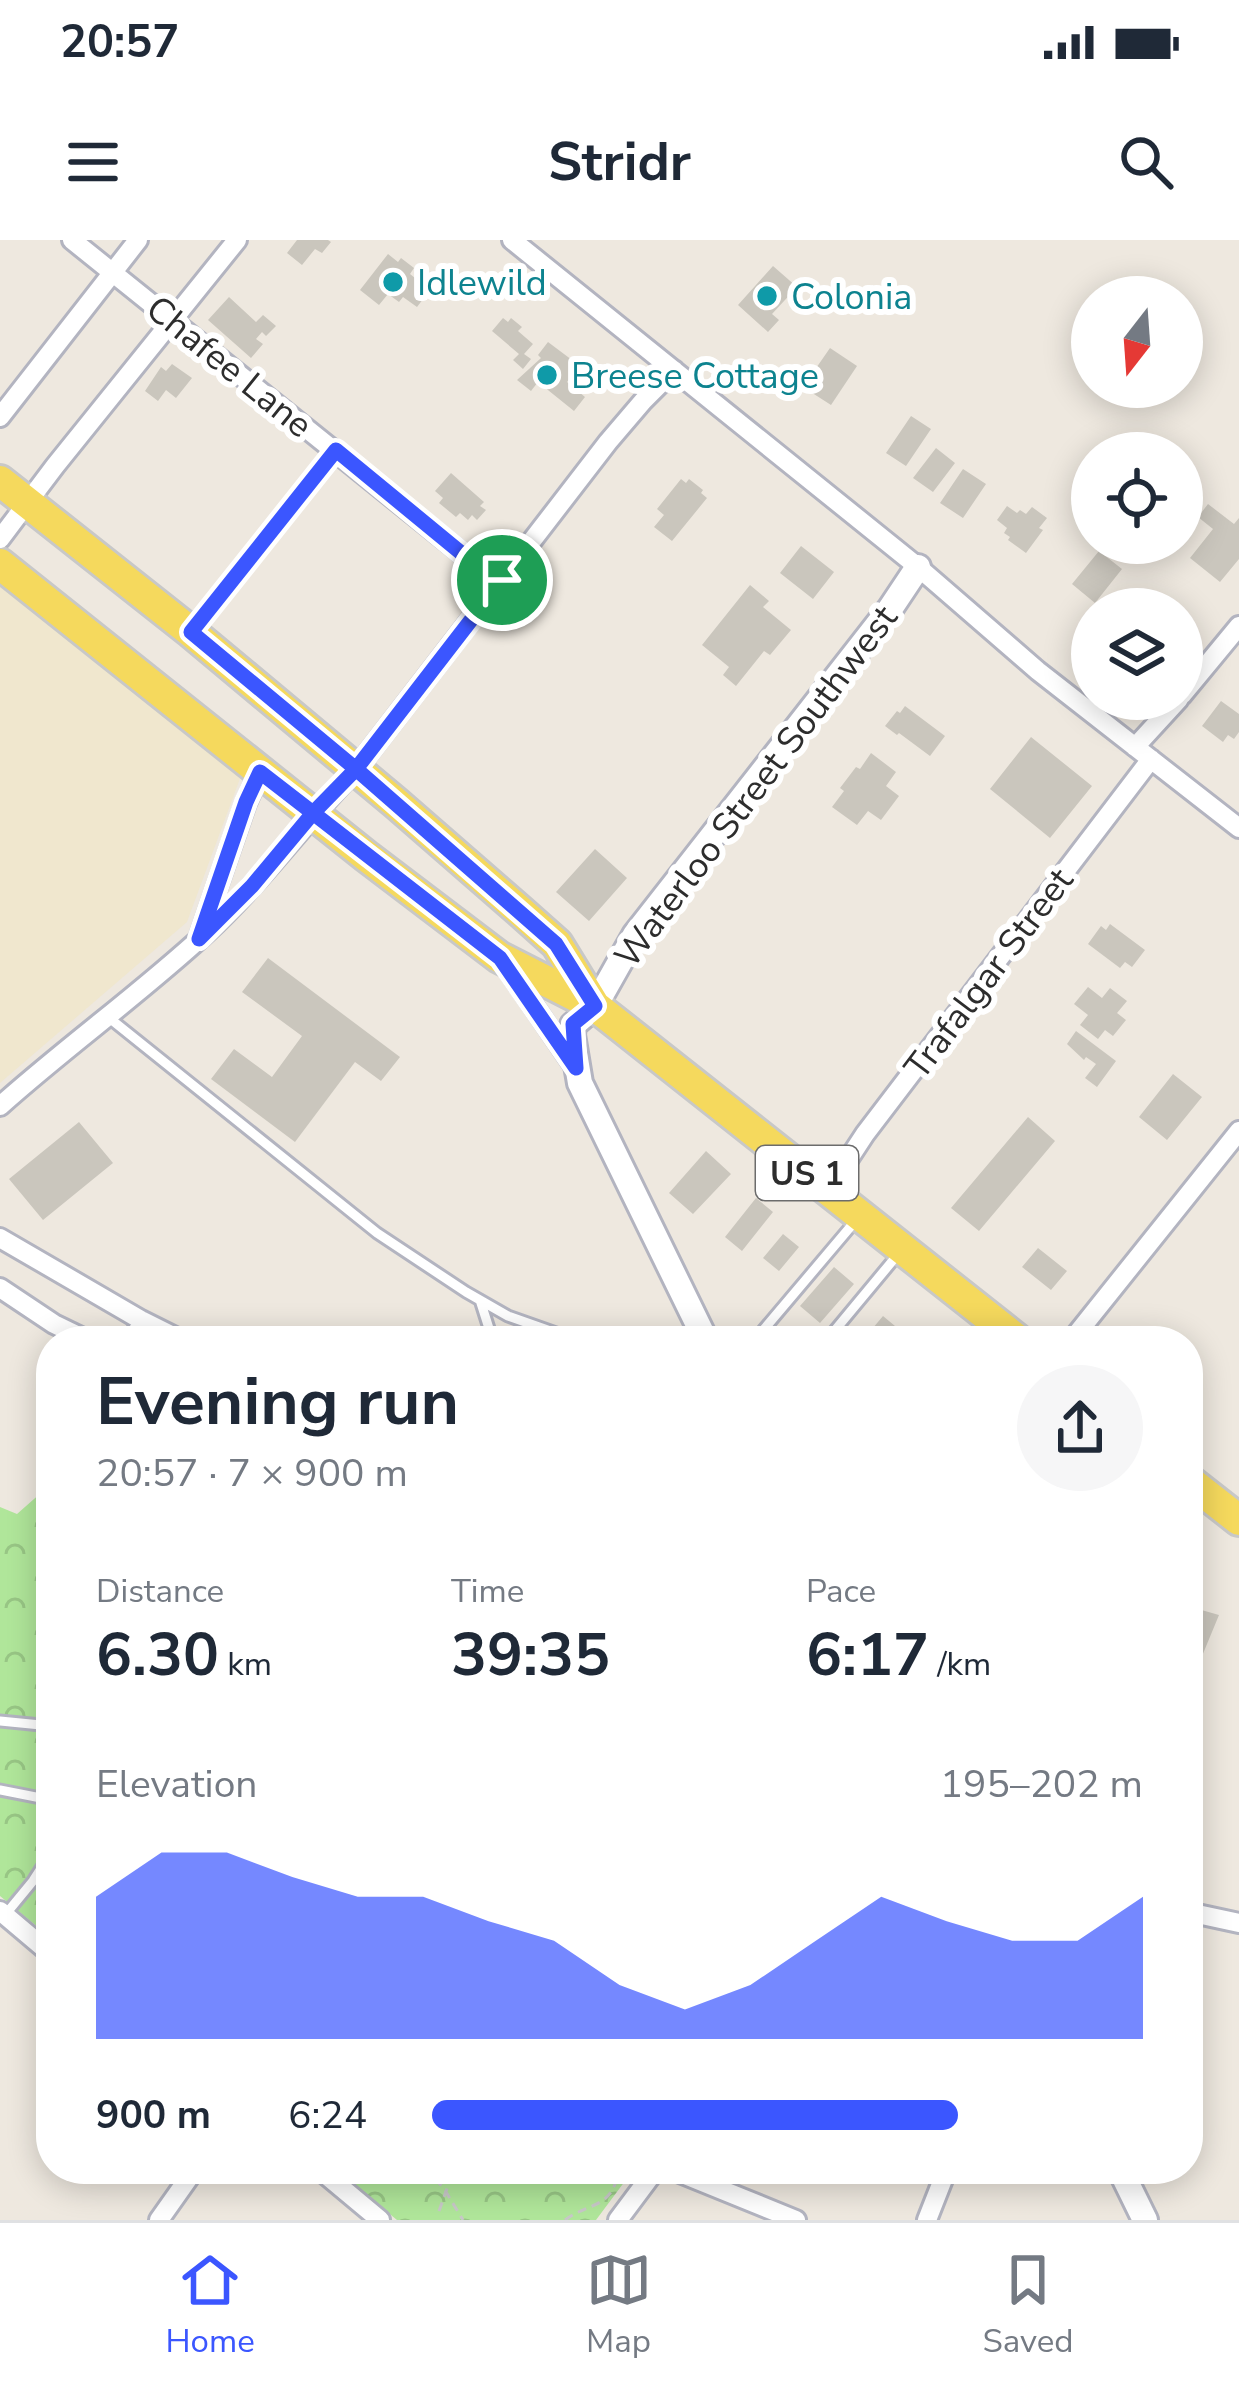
<!DOCTYPE html>
<meta charset="utf-8">
<style>
body{margin:0;font-family:"Nunito Sans",sans-serif;background:#f6f6f7;color:#1f2937;height:100vh;display:flex;flex-direction:column;font-size:45px;white-space:nowrap}
*{box-sizing:border-box;margin:0}
p{font-size:39px;color:#747a83}
.icon{flex:none;width:66px;height:66px;fill:none;stroke:currentColor;stroke-width:2;stroke-linecap:round;stroke-linejoin:round}
.map{position:relative;flex:1;overflow:hidden}
.panel{position:absolute;left:36px;top:1086px;width:1167px;height:858px;display:flex;flex-direction:column;background:#fff;border-radius:48px;box-shadow:0 6px 30px #0003}
.panel>*{flex:none}
.needle{width:78px;rotate:197deg}
.tools{position:absolute;left:1071px;top:36px;display:grid;gap:24px}
.tools a{display:grid;place-items:center;width:132px;height:132px;border-radius:50%;background:#fff;box-shadow:0 6px 30px #0003;font-size:60px}
.pin{position:absolute;display:grid;place-items:center;width:102px;height:102px;color:#fff;margin:-51px;border:6px solid #fff;border-radius:50%;box-shadow:0 3px 12px #0007}
.round{display:grid;place-items:center;flex:none;width:126px;height:126px;border-radius:63px;background:#f6f6f7}
.headline{display:flex;align-items:center;justify-content:space-between;height:204px;padding:0 60px}
h1{font-size:66px;font-weight:700;line-height:90px}
.metrics{display:grid;grid-template-columns:repeat(3,1fr);gap:18px;height:204px;padding:12px 60px}
.metrics div{display:grid;align-content:center}
.metrics b{font-size:60px;font-weight:700}
.metrics small{font-size:33px;font-weight:400}
.metrics p{font-size:33px}
.chart{height:336px;padding:24px 60px}
.chart p{display:flex;justify-content:space-between}
.chart svg{width:100%;height:216px;margin-top:12px;fill:#3b56ff;opacity:.7}
ul{padding:0 60px;list-style:none;font-size:39px}
li{display:grid;grid-template-columns:192px 144px 1fr;align-items:center;height:90px}
li i{height:30px;border-radius:15px;background:#3b56ff}
.status{display:flex;justify-content:space-between;align-items:center;height:84px;padding:0 60px;background:#fff;direction:ltr}
.status svg{height:33px;fill:currentColor}
header{display:flex;justify-content:space-between;align-items:center;height:156px;padding:0 60px;background:#fff;font-size:54px;font-weight:700}
.tab-bar{display:flex;justify-content:space-around;align-items:center;height:168px;border-top:3px solid #e0e1e3;background:#fff;font-size:33px;color:#747a83}
.tab-bar a{display:grid;justify-items:center;gap:6px}
.tab-bar .selected{color:#3b56ff}
.map>svg:first-child{display:block}
.education{fill:#f0e7ce}
.forest{fill:url(#forest-crowns)}
.building{fill:#cac6bd}
.lines{fill:none;stroke-linecap:round;stroke-linejoin:round}
.service-casing{stroke:#b3b4c0;stroke-width:15}
.minor-casing{stroke:#b3b4c0;stroke-width:24}
.tertiary-casing{stroke:#b3b4c0;stroke-width:30}
.primary-casing{stroke:#c8c8c8;stroke-width:36}
.path{stroke:#c8c8c8;stroke-width:3;stroke-dasharray:9 6;stroke-linecap:butt}
.service{stroke:#fff;stroke-width:9}
.minor{stroke:#fff;stroke-width:18}
.tertiary{stroke:#fff;stroke-width:24}
.primary{stroke:#f5d95d;stroke-width:30}
.route-casing{stroke:#fff;stroke-width:24}
.route{stroke:#3b56ff;stroke-width:15}
.culture-dot{fill:#0f9aa8;stroke:#fff;stroke-width:4.5}
.labels{text-anchor:middle;stroke-width:12;stroke-linejoin:round;paint-order:stroke}
.shield{fill:#fff;stroke:#6c6c6c;stroke-width:3}
.shield-label{font-size:33px;font-weight:bold;fill:#2d2d2d}
.culture-label{font-size:36px;fill:#0d838f;stroke:#fff;text-anchor:start}
.street-label{font-size:36px;fill:#2d2d2d;stroke:#fff}
</style>
<div class="status"><b>20:57</b><svg viewBox="0 0 49 12"><path d="M0 12V9h3v3zM5 12V6h3v6zM10 12V3h3v9zM15 12V0h3v12zM26 1h20v11H26zM47 4h2v5h-2z"/></svg></div>
<header><svg class="icon" aria-label="menu" viewBox="0 0 24 24"><path d="M4 6h16M4 12h16M4 18h16"/></svg>Stridr<svg class="icon" aria-label="search" viewBox="0 0 24 24"><circle cx="10" cy="10" r="6"/><path d="M15 15l6 6"/></svg></header>
<div class="map">
<svg width="1239" height="1980" viewBox="0 0 1239 1980">
<defs>
<pattern id="forest-crowns" width="20" height="18" patternUnits="userSpaceOnUse" patternTransform="scale(3)"><rect width="20" height="18" fill="#b0e69a"/><path d="M2 6a3 3 0 1 1 6 0M12 15a3 3 0 1 1 6 0" fill="none" stroke="#98c685"/></pattern>
</defs>
<rect width="100%" height="100%" fill="#eee8df"/>
<path class="education" d="M0,343l241,193 -54,146 -187,161z"/>
<path class="forest" d="M51,1244v454l-51,-42v-389l17,7z
M335,1929h299l-38,51h-199z"/>
<path class="building" d="M297,0h31l3,2 -9,11 -7,-4 -13,16 -15,-12z
M388,14l10,8 3,-4 13,10 -4,6 20,16 -13,17 -14,-10 -4,5 -11,-8 -9,11 -19,-15z
M773,26l24,21 -25,27 7,6 -11,12 -30,-27z
M229,57l27,25 7,-7 13,11 -10,10 -4,-4 -6,7 7,5 -12,14 -43,-38z
M503,78l5,4 3,-4 11,9 -4,4 15,13 -9,10 7,5 -8,10 -10,-9 6,-6 -27,-23z
M548,102l32,24 -13,16 18,15 -11,14 -36,-29 -7,9 -14,-11 24,-22 -3,-3z
M830,108l27,18 -26,39 -28,-18z
M172,124l20,14 -16,20 -10,-8 -8,11 -13,-10 16,-24 5,4z
M911,176l20,13 -25,37 -20,-13z
M936,208l19,15 -22,29 -20,-14z
M963,229l23,15 -23,34 -23,-15z
M451,233l33,29 -4,4 6,4 -9,10 -5,-5 -4,5 -8,-7 -4,4 -17,-14 4,-5 -8,-7z
M681,239l5,4 3,-4 14,11 -2,3 6,5 -35,43 -18,-14 10,-12 -7,-6z
M1208,264l26,20 5,-6v41l-19,23 -30,-24 23,-29 -15,-12z
M1007,266l10,7 3,-3 6,4 6,-7 15,11 -8,10 4,2 -17,23 -18,-13 2,-3 -6,-4 3,-5 -10,-8z
M801,306l33,26 -21,27 -33,-26z
M1099,311l23,18 -27,34 -23,-19z
M750,345l19,16 -6,6 28,23 -21,25 -6,-4 -28,35 -13,-11 6,-8 -27,-22z
M1221,461l18,13v18l-5,7 -6,-4 -5,7 -21,-16z
M905,466l40,30 -15,20 -31,-23 -2,2 -12,-9 12,-15 3,2z
M1031,497l61,49 -42,52 -60,-49z
M871,513l25,19 -10,14 13,10 -18,24 -13,-9 -11,14 -25,-18 12,-16 -4,-3 16,-21 4,2z
M595,609l32,29 -38,43 -33,-29z
M1110,684l35,26 -13,17 -7,-5 -5,6 -32,-24 13,-18 5,4z
M268,718l132,99 -19,24 -26,-19 -60,80 -84,-63 23,-30 38,28 30,-41 -60,-44z
M1088,747l14,11 8,-10 17,13 -10,12 9,7 -13,16 -8,-6 -7,9 -18,-14 8,-10 -14,-11z
M1076,791l40,30 -19,26 -12,-9 11,-14 -10,-7 -2,3 -17,-16z
M1173,834l29,23 -35,43 -28,-23z
M1028,877l27,24 -76,90 -28,-23z
M79,882l34,41 -70,57 -34,-41z
M706,911l25,23 -38,40 -24,-21z
M756,958l17,14 -31,39 -17,-14z
M783,994l16,13 -20,24 -16,-13z
M1038,1008l29,23 -16,19 -29,-23z
M834,1027l20,17 -34,39 -20,-17z
M883,1076l18,15 -8,10h-31z
M1198,1369l21,6 -31,75v-56z"/>
<g class="lines">
<g class="service-casing">
<path id="service" d="M194,388l142,-178
M108,777l269,216 89,59 42,24 68,24
M480,1060l13,41
M123,1101l18,-21
M754,1101l103,-122
M826,1101l73,-88
M0,1481l51,5
M0,1550l51,10
M5,1675l28,-34 18,-28"/>
</g>
<g class="minor-casing">
<path id="minor" d="M72,0l388,312 42,28
M512,0l406,327 120,104 201,157
M0,177l138,-177
M0,299l55,-73 182,-226
M1182,455l57,-69
M1135,507l44,-48
M200,696l46,-133 14,-31
M506,726l69,101
M0,866c67,-60 140,-112 206,-173 54,-50 98,-111 150,-164l252,-327 35,-41 31,-31
M829,949l36,-55 286,-375
M0,998l141,82 42,21
M0,1048l54,36 35,17
M1071,1101l168,-210
M0,1671l51,43
M1188,1672l51,11
M319,1929l61,51
M670,1929l126,51
M159,1980l36,-51
M618,1980l38,-51
M927,1980l20,-51"/>
</g>
<g class="tertiary-casing">
<path id="tertiary" d="M706,1101l-126,-258 -8,-48 1,-10 22,-19 40,-71 255,-326 28,-42
M1120,1929l25,51"/>
</g>
<g class="primary-casing">
<path id="primary" d="M0,241l191,151 205,171 124,108 37,33 38,62
M0,324l366,292 133,101 96,49 424,335
M1188,1240l51,40"/>
</g>
<path class="path" d="M424,1929l19,18 20,33
M439,1971l15,-42
M565,1980c26,-19 47,-10 54,-51"/>
<use href="#service" class="service"/>
<use href="#minor" class="minor"/>
<use href="#tertiary" class="tertiary"/>
<use href="#primary" class="primary"/>
</g>
<g class="lines">
<g class="route-casing">
<path id="route" d="M502,340l-42,-28 -124,-102 -145,182 165,137 -43,44 -53,-41 -14,30 -47,137 53,-53 61,-73 187,145 76,110 -3,-44 22,-18 -39,-62 -200,-175 146,-189"/>
</g>
<use href="#route" class="route"/>
</g>
<g class="culture-dot">
<circle cx="393" cy="42" r="12"/>
<circle cx="767" cy="56" r="12"/>
<circle cx="547" cy="135" r="12"/>
</g>
<g class="labels">
<rect class="shield" x="756" y="906" width="102" height="54" rx="9"/>
<g class="shield-label">
<text x="807" y="945">US 1</text>
</g>
<g class="culture-label">
<text x="417" y="55">Idlewild</text>
<text x="791" y="69">Colonia</text>
<text x="571" y="148">Breese Cottage</text>
</g>
<g class="street-label">
<text transform="translate(230 126) rotate(39)" y="13">Chafee Lane</text>
<text transform="translate(755 546) rotate(-53)" y="13">Waterloo Street Southwest</text>
<text transform="translate(988 733) rotate(-53)" y="13">Trafalgar Street</text>
</g>
</g>
</svg>
<div class="tools">
<a><svg class="needle" viewBox="-14 -14 28 28"><path d="M0-13l5 13h-10z" fill="#e53935"/><path d="M0 13l5-13h-10z" fill="#747a83"/></svg></a>
<a><svg class="icon" aria-label="locate" viewBox="0 0 24 24"><circle cx="12" cy="12" r="6"/><path d="M12 2v4M12 18v4M2 12h4M18 12h4"/></svg></a>
<a><svg class="icon" aria-label="layers" viewBox="0 0 24 24"><path d="M12 4l9 5-9 5-9-5zM3 14l9 5 9-5"/></svg></a>
</div>
<div class="pin" style="left:502px;top:340px;background:#1e9e55"><svg class="icon" aria-label="arrive" viewBox="0 0 24 24"><path d="M6 21V4h12l-3 4 3 4H6"/></svg></div>
<section class="panel">
<div class="headline"><div><h1>Evening run</h1><p>20:57 · 7 × 900 m</p></div><a class="round"><svg class="icon" aria-label="share" viewBox="0 0 24 24"><path d="M12 15V3M7 8l5-5 5 5M5 13v7h14v-7"/></svg></a></div>
<div class="metrics">
<div><p>Distance</p><b>6.30<small> km</small></b></div>
<div><p>Time</p><b>39:35</b></div>
<div><p>Pace</p><b>6:17<small> /km</small></b></div>
</div>
<div class="chart"><p><span>Elevation</span>195–202 m</p>
<svg viewBox="0 0 160 44" preserveAspectRatio="none"><path d="M0 44V15L10 6L20 6L30 11L40 15L50 15L60 20L70 24L80 33L90 38L100 33L110 24L120 15L130 20L140 24L150 24L160 15V44z"/></svg>
</div>
<ul>
<li><b>900 m</b>6:24<i style="width:74%"></i></li>
</ul>
</section>
</div>
<nav class="tab-bar">
<a class="selected"><svg class="icon" aria-label="home" viewBox="0 0 24 24"><path d="M3 11l9-7 9 7M6 9v11h12V9"/></svg>Home</a>
<a><svg class="icon" aria-label="map" viewBox="0 0 24 24"><path d="M3 6l6-2 6 2 6-2v14l-6 2-6-2-6 2zM9 4v14M15 6v14"/></svg>Map</a>
<a><svg class="icon" aria-label="saved" viewBox="0 0 24 24"><path d="M7 4h10v16l-5-4-5 4z"/></svg>Saved</a>
</nav>
